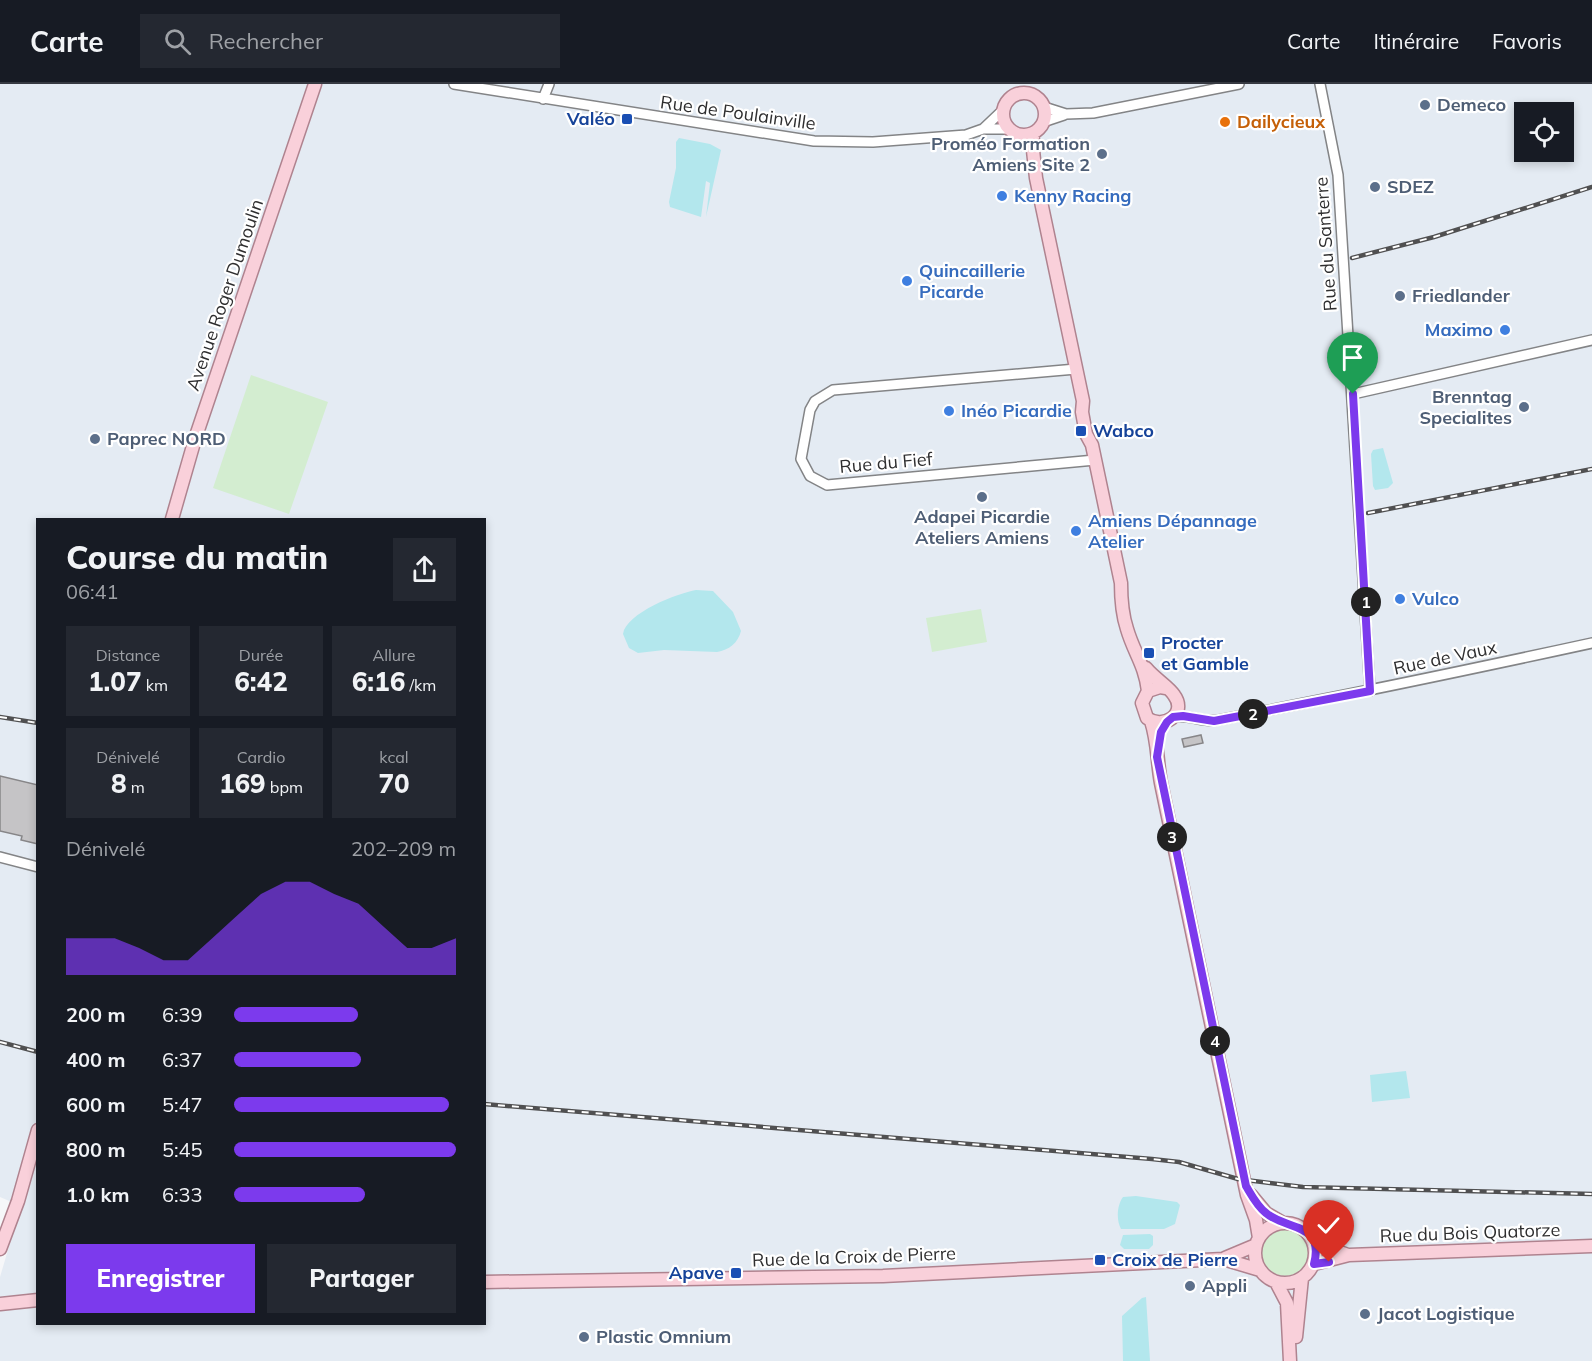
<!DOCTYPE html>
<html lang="fr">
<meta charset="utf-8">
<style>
body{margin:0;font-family:Mulish,sans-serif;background:#242831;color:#f1f3f6;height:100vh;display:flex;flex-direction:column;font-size:22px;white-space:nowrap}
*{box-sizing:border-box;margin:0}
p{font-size:20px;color:#9ea1a6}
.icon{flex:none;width:33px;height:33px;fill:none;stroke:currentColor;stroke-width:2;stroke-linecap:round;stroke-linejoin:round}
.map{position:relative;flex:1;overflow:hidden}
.drawer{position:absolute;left:36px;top:434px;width:450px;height:807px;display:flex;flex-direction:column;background:#171b24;border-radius:0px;box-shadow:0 3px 9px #0003}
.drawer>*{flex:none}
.buttons{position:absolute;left:1514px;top:18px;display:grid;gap:12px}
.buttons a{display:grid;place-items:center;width:60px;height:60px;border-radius:0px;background:#171b24;box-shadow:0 3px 9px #0003;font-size:30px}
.pin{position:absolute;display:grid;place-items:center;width:51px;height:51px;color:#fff;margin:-62px -26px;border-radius:50% 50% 50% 0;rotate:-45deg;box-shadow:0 0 6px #0007}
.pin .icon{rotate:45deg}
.km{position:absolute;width:30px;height:30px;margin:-15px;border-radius:50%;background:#222;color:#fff;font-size:16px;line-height:30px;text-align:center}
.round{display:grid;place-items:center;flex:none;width:63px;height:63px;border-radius:0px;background:#242831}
.head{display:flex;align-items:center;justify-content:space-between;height:102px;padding:0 30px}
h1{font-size:33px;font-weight:800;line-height:45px}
.figures{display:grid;grid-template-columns:repeat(3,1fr);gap:9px;height:102px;padding:6px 30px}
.figures div{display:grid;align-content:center;border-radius:0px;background:#242831;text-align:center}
.figures b{font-size:26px;font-weight:800}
.figures small{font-size:16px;font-weight:400}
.figures p{font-size:16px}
.chart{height:168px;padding:12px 30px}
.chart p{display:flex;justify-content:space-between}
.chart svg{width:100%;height:108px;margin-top:6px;fill:#7c3aed;opacity:.7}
.button{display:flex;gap:12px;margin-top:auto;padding:12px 30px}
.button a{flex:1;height:69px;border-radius:0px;background:#7c3aed;color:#fff;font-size:24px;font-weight:800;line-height:69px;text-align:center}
.button a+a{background:#242831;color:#f1f3f6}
ul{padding:0 30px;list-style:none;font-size:20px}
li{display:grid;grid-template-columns:96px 72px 1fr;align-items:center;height:45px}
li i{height:15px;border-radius:8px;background:#7c3aed}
header{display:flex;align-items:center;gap:36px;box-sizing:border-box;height:84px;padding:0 30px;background:#171b24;border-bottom:2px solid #363941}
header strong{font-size:28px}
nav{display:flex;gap:33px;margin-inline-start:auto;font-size:21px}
.search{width:420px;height:54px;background:#242831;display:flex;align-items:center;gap:15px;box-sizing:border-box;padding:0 21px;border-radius:0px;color:#9ea1a6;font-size:22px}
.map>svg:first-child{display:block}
.built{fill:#e4ebf3;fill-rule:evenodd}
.green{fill:#d3edd0}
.water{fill:#b3e7ed}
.building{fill:#c5c4c6;stroke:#878688;stroke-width:1.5}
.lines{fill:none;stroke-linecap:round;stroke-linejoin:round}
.minor-casing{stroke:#838486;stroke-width:12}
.major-casing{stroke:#af838f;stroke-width:15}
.minor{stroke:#fff;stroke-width:9}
.major{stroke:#f9d0da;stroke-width:12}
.rail-casing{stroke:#505051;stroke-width:4.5}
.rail{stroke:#fff;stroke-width:2;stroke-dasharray:7;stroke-linecap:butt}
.route-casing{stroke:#fff;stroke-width:12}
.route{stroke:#7c3aed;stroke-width:8}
.service-dot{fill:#5c6f8a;stroke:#fff;stroke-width:2}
.transit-dot{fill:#1a4fb4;stroke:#fff;stroke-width:2}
.food-dot{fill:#e8710a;stroke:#fff;stroke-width:2}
.shop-dot{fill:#3f7fe0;stroke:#fff;stroke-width:2}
.labels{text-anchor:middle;stroke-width:4.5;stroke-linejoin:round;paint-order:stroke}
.service-label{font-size:18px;font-weight:bold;fill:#4e5e75;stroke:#fff;text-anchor:start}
.street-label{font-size:18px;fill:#2e2e2f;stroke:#fff}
.transit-label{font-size:18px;font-weight:bold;fill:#164399;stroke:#fff;text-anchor:start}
.food-label{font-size:18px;font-weight:bold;fill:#c56008;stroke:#fff;text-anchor:start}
.shop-label{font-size:18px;font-weight:bold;fill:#366cbe;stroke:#fff;text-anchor:start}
</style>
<header>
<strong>Carte</strong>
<div class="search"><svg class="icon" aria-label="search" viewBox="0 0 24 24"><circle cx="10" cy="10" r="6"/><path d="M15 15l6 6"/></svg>Rechercher</div>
<nav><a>Carte</a><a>Itinéraire</a><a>Favoris</a></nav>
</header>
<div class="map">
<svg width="1592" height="1277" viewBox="0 0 1592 1277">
<rect width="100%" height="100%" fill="#f6f7f9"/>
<path class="built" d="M0,0h1592v1277h-1592v-84l21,-71 -21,-9zM1524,28h39v40h-39zM38,435h446v804h-446z"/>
<path class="green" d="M251,291l77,27 -39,112 -76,-26z
M981,525l6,33 -55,10 -6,-34z
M1261 1168a24 24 0 1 1 48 0a24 24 0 1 1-48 0Z"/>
<path class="water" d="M679,54l31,6 11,6 -15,67 4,-34 -4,-2 -5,36 -31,-10 -1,-5 7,-34v-26z
M1383,364l10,35 -5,5 -13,2 -2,-4 -2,-32 2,-4z
M696,506l17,1 20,21 8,19c-3,12 -12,19 -24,21l-53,-2 -26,3 -9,-5 -6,-14c3,-21 55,-41 73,-44z
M1406,987l4,27 -38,4 -2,-27z
M1136,1112l41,6 3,3 -5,19 -11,5h-43c-5,-9 -4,-24 2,-32z
M1150,1150l3,2v9l-4,4h-25l-4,-4 3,-10z
M1146,1213l4,64h-27l-1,-45 20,-18z"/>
<path class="building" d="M1201,651l2,8 -19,4 -2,-8z
M0,692l38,9v59l-17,-4 1,-4 -22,-5z"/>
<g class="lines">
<g class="minor-casing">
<path id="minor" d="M454,0l360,57 59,1 93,-7 17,-6 20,-19
M1320,0l18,91 32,516
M543,15l6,-15
M1044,23l22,7 27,-1 146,-29
M1043,38l21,-7
M983,45h26
M1076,285l-243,21 -18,11 -5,9 -9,49 9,17 17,9 268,-25
M1353,310l239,-54
M1173,633c16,-3 31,6 45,3 125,-24 250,-50 374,-77
M0,773l38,10"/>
</g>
<g class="major-casing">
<path id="major" d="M1003 30a21 21 0 1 1 42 0a21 21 0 1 1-42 0Z
M1034,49l-2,8 4,37 47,223 -1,11 4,22 6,11 29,138c0,16 1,31 6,46 7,24 18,36 21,62
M172,435l23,-80 120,-355
M1146,584c8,10 23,19 28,27 14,19 -11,35 -27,23l-5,-15 6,-12 12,-4 6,1
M1151,637c7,21 6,41 10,62l86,412 9,25 3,18
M1251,1111l15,18 17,10
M1255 1169a30 30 0 1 1 60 0a30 30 0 1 1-60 0Z
M1314,1159l34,12
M0,1165l18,-48 20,-71
M1225,1174l31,-13
M1314,1180l35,-9 243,-9
M484,1198l399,-6 340,-17 37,11
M1276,1198l11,21 3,58
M0,1220l38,-4
M1296,1253l6,-59"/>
</g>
<use href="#minor" class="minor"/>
<use href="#major" class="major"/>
<g class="rail-casing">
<path id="rail" d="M1352,174l82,-21 158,-50
M1368,429l224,-44
M0,633l38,6
M0,958l38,10
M484,1020l668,55 27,3 59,17 65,8 289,7"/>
</g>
<use href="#rail" class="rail"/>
</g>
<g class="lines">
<g class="route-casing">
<path id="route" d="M1329,1178l-15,2c11,-42 -29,-34 -48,-51 -9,-7 -14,-17 -20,-27l-89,-429 4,-25 6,-10 6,-5 10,-1 31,5 156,-30 -17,-297"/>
</g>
<use href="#route" class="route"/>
</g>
<g class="service-dot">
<circle cx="1425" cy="21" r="6"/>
<circle cx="1102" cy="70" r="6"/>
<circle cx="1375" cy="103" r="6"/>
<circle cx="1400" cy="212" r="6"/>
<circle cx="1524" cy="323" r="6"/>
<circle cx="95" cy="355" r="6"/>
<circle cx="982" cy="413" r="6"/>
<circle cx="1190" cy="1202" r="6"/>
<circle cx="1365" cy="1230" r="6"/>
<circle cx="584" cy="1253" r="6"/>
</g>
<g class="transit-dot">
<rect x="621" y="29" width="12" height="12" rx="3"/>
<rect x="1075" y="341" width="12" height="12" rx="3"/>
<rect x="1143" y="563" width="12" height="12" rx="3"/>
<rect x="1094" y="1170" width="12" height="12" rx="3"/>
<rect x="730" y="1183" width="12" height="12" rx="3"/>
</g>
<circle class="food-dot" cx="1225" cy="38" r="6"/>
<g class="shop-dot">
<circle cx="1002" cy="112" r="6"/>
<circle cx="907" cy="197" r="6"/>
<circle cx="1505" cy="246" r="6"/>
<circle cx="949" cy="327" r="6"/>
<circle cx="1076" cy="447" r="6"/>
<circle cx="1400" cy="515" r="6"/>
</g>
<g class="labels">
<g class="service-label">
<text x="1437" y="27">Demeco</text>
<text x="1090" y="66" text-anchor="end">Proméo Formation<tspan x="1090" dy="21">Amiens Site 2</tspan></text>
<text x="1387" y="109">SDEZ</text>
<text x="1412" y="218">Friedlander</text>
<text x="1512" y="319" text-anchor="end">Brenntag<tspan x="1512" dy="21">Specialites</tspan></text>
<text x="107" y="361">Paprec NORD</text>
<text x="982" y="439" text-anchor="middle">Adapei Picardie<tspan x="982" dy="21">Ateliers Amiens</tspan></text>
<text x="1202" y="1208">Appli</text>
<text x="1377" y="1236">Jacot Logistique</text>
<text x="596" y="1259">Plastic Omnium</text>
</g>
<g class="street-label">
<text transform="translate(738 29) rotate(8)" y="6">Rue de Poulainville</text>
<text transform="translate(1326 160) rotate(-94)" y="6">Rue du Santerre</text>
<text transform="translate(225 211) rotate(-71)" y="6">Avenue Roger Dumoulin</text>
<text transform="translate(886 379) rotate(-5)" y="6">Rue du Fief</text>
<text transform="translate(1445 574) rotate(-12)" y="6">Rue de Vaux</text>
<text transform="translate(1470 1149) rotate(-2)" y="6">Rue du Bois Quatorze</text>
<text transform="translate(854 1173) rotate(-2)" y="6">Rue de la Croix de Pierre</text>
</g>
<g class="transit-label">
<text x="615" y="41" text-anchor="end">Valéo</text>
<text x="1093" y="353">Wabco</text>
<text x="1161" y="565">Procter<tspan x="1161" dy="21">et Gamble</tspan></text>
<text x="1112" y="1182">Croix de Pierre</text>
<text x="724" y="1195" text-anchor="end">Apave</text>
</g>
<g class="food-label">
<text x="1237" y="44">Dailycieux</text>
</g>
<g class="shop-label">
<text x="1014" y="118">Kenny Racing</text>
<text x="919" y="193">Quincaillerie<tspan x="919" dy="21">Picarde</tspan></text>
<text x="1493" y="252" text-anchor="end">Maximo</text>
<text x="961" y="333">Inéo Picardie</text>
<text x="1088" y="443">Amiens Dépannage<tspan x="1088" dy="21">Atelier</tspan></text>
<text x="1412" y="521">Vulco</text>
</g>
</g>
</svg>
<div class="buttons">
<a><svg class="icon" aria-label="locate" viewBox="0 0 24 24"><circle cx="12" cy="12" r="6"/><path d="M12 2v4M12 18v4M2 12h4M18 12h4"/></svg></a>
</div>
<div class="pin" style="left:1353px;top:310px;background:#1e9e55"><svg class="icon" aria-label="arrive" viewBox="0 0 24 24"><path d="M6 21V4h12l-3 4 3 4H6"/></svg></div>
<div class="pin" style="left:1329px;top:1178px;background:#d93025"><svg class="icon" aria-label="check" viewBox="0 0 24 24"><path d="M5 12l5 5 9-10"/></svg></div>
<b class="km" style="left:1366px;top:518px">1</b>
<b class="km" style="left:1253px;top:630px">2</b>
<b class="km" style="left:1172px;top:753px">3</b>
<b class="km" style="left:1215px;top:957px">4</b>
<section class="drawer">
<div class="head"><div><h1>Course du matin</h1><p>06:41</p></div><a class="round"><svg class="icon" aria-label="share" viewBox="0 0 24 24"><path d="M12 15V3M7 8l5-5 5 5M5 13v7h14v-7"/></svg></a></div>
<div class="figures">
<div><p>Distance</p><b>1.07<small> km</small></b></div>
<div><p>Durée</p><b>6:42</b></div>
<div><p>Allure</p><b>6:16<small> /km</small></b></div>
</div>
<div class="figures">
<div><p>Dénivelé</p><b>8<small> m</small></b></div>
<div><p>Cardio</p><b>169<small> bpm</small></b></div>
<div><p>kcal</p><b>70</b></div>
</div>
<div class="chart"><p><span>Dénivelé</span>202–209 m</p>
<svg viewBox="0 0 160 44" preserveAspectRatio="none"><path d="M0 44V29L10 29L20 29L30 33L40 38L50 38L60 29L70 20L80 11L90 6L100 6L110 11L120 15L130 24L140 33L150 33L160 29V44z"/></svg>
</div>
<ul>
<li><b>200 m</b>6:39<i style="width:56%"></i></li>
<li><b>400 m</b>6:37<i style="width:57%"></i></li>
<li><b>600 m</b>5:47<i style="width:97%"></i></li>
<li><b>800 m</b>5:45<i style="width:100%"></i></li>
<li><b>1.0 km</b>6:33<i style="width:59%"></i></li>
</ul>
<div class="button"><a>Enregistrer</a><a>Partager</a></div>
</section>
</div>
